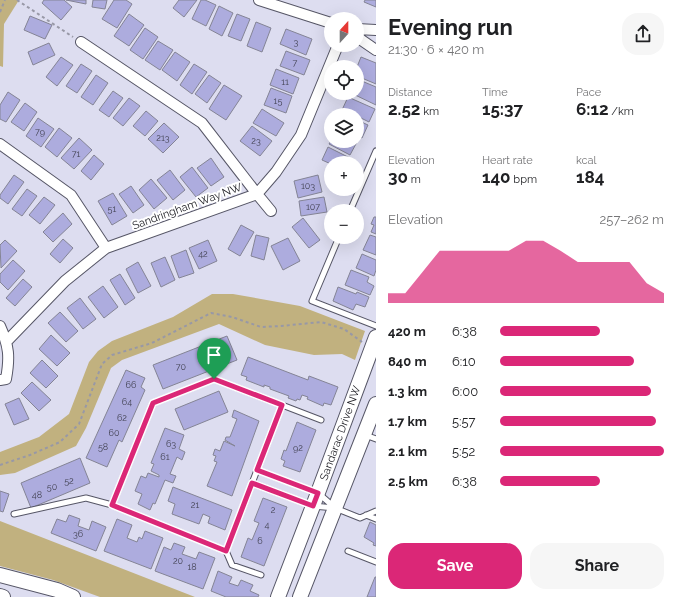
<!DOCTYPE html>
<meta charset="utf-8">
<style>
body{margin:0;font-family:Raleway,sans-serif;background:#f6f6f6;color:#202124;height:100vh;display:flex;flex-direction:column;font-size:15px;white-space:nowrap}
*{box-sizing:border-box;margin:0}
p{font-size:13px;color:#757577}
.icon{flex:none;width:22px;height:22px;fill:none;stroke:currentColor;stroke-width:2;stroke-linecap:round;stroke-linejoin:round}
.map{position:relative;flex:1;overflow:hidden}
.sheet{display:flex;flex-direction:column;background:#fff;width:300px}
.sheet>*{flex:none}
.needle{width:26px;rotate:21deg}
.tools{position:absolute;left:324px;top:12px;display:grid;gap:8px}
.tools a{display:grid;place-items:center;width:40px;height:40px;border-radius:50%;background:#fff;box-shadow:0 4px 16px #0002;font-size:20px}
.pin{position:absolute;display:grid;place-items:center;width:34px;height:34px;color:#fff;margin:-41px -17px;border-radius:50% 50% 50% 0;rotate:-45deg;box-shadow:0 0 4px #0007}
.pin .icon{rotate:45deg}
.round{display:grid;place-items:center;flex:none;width:42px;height:42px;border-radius:16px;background:#f6f6f6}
.head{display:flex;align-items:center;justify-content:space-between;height:68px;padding:0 12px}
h1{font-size:22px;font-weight:700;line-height:30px}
.metrics{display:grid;grid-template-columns:repeat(3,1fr);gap:6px;height:68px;padding:4px 12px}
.metrics div{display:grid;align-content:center}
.metrics b{font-size:17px;font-weight:700}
.metrics small{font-size:11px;font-weight:400}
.metrics p{font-size:11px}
.chart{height:112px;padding:8px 12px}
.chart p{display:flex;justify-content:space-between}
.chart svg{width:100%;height:72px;margin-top:4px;fill:#db2777;opacity:.7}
.cta{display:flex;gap:8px;margin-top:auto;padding:8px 12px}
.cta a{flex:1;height:46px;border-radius:16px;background:#db2777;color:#fff;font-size:16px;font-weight:700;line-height:46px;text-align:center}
.cta a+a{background:#f6f6f6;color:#202124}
ul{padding:0 12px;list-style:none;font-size:13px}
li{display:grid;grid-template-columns:64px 48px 1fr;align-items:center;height:30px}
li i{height:10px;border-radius:5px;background:#db2777}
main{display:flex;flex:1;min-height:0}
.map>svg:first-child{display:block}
.green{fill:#c1b17f}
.building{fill:#adacde;stroke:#848495}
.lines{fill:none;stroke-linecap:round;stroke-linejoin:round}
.lane-casing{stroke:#565666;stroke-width:7}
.street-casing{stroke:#565666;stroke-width:12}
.secondary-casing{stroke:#565666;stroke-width:16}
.path{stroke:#9898a6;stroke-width:2;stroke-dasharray:3 3;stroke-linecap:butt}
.lane{stroke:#fff;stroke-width:5}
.street{stroke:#fff;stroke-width:10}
.secondary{stroke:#fff;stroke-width:14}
.route-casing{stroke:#fff;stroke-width:8}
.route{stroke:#db2777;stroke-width:5}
.labels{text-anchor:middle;stroke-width:4;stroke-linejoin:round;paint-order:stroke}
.number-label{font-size:9px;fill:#445}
.street-label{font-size:11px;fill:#212127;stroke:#fff}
</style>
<main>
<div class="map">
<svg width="376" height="597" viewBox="0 0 376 597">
<rect width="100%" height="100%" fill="#ddddf0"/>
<path class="green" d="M0,0h19l-15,24 -1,43 -3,-1z
M212,294h21l67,12 65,25 -10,29 -13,-6 -28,1 -49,-10 -46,-21 -97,36 -11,8 -25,60 -10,18 -61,27 -15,2v-23l39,-15 30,-23 20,-52 9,-11 14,-10 61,-24z
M0,521l195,76h-95l-47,-17 -53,-14z"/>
<path class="building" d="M44,0h20l8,7 -11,13 -19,-17z
M66,0h20v4z
M93,0h14l-2,9 -13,-2z
M114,0h12l6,4 -15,24 -15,-9z
M179,0h18l-13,17 -11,-9z
M201,0h4l11,5 -10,21 -14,-7z
M365,0h11v7l-12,-5z
M219,6l14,7 -11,23 -13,-7z
M129,14l15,11 -15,21 -15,-10z
M237,14l13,5 -9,22 -13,-5z
M30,16l22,9 -7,14 -21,-9z
M256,22l15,6 -9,24 -15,-6z
M145,28l13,9 -15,22 -13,-9z
M286,29l26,10 -6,16 -26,-11z
M158,41l15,9 -13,20 -15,-10z
M49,43l6,12 -22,10 -5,-13z
M286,51l24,9 -6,15 -24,-9z
M175,52l15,10 -13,19 -15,-11z
M61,57l12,8 -16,21 -11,-9z
M361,57l15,6v21l-19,-8v-9z
M81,64l11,7 -15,22 -11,-7z
M194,64l13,8 -15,22 -12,-9z
M276,69l23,9 -6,16 -23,-9z
M96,75l12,8 -15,22 -12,-8z
M209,75l12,8 -14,20 -12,-9z
M357,79l19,8v18l-25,-12h6z
M224,85l18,11 -16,24 -17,-11z
M271,88l21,8 -6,17 -22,-8z
M113,91l10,7 -14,19 -10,-7z
M8,92l12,8 -14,22 -6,-3v-14z
M348,97l27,12 -6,13 -12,-6v-1h-3l-12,-5z
M129,98l11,8 -17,20 -10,-8z
M25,103l12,9 -13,19 -13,-9z
M262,109l22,14 -8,13 -23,-13z
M146,111l12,10 -13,15 -12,-10z
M38,118l16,11 -13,18 -15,-11z
M357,120l11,5 -6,13 -5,-3z
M164,123l15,14 -16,16 -15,-14z
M252,126l20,15 -12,15 -20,-15z
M59,128l13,10 -15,19 -12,-10z
M79,138l13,12 -18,19 -13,-11z
M331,141h24l2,1 -7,13 -21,-11z
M328,147l22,11 -3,5h-16v1l-9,-4z
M94,155l10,9 -13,16 -10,-9z
M211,158l13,19 -13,9 -14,-18z
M192,167l16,21 -12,9 -16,-20z
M170,170l15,20 -12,10 -16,-20z
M14,175l10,7 -16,22 -8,-6v-3z
M318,175l4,17 -24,6 -4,-17z
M151,179l16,19 -13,11 -15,-19z
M131,186l13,19 -11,8 -14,-19z
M27,189l10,7 -15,20 -10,-7z
M113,193l14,23 -15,9 -14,-24z
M44,197l11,8 -15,19 -11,-9z
M324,197l3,15 -26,4 -2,-15z
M63,213l9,11 -19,18 -10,-10z
M374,217h2v17l-5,-2 3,-7 -3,-1z
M303,218l17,22 -11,8 -17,-21z
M241,225l13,7 -14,24 -12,-7z
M256,235l13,3 -5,22 -13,-4z
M370,235l6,2v18l-13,-5z
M288,238l12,23 -17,9 -12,-24z
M63,239l10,9 -13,15 -10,-9z
M5,240l12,11 -16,17 -1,-23z
M208,240l9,21 -18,8 -10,-21z
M186,250l8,23 -15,5 -8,-22z
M362,254l14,6v10l-2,6 -18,-8z
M165,257l10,23 -14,7 -10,-24z
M13,260l12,11 -17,19 -8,-8v-8z
M138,262l13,24 -13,7 -12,-24z
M351,270l18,7 -2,5 7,4 -4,9 -25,-10z
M120,274l15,24 -10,7 -15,-25z
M23,279l9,8 -17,19 -9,-8z
M103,286l15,21 -14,11 -16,-21z
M338,287l18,7 1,-2 12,5 -4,10 -9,-3 -3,6 -20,-9z
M80,298l16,21 -13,10 -16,-21z
M60,312l18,19 -12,11 -18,-19z
M51,335l19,18 -13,13 -18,-17z
M227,336l10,24 -74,29 -10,-24z
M248,357l60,23 1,-4 29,11 -7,18 -7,-2 -1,3 -16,-7 1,-2 -6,-2 -2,5 -3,-1 -1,2 -8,-3 1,-2 -19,-7v-2l-6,-2v2l-18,-7 1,-3 -6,-2z
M42,360l16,16 -12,12 -16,-15z
M126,370l19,8 -4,9 4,3 -23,52 -3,-2 -12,27 -21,-9z
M32,382l19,18 -12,11 -18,-18z
M219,391l9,21 -44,18 -9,-21z
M19,398l10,21 -15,6 -9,-21z
M234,410l25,11 -27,75 -25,-10 10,-24 -3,-1 2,-5 -3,-1 2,-6 5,2 4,-10 11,5 -10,-6 1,-3h4l7,-18 -5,-2z
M297,422l19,8 -16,42 -17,-6 2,-5 -4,-2 3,-9 2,1z
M165,428l19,7 -5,14 6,3 -3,8 -5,-3 -7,17 6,2 -3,7 -8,-3 -10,24 -2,-1 -3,7 -12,-6 4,-10 -7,-3 6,-15 5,2 2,-5 11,4v-2l-8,-4 3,-7 -3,-1z
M80,458l10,25 -59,25 -10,-25z
M173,487l59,23 -7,20 -17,-7 2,-6 -7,-3 -4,10 -27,-10 3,-10 -7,-3z
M0,491l9,3 -6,18 -3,-1z
M263,498l24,9 -23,59 -23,-9 7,-19 4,2 7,-17 -5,-2z
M69,515l11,4 -2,7 11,4 3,-9 14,6 -10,24 -45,-18 6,-14 9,3z
M117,519l15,6 -5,13 10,4 2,-5 3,2 3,-8 18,7 -12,31 -47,-18z
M370,522l6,3v21l-3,-1 1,-2 -10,-6z
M174,543l11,4 -3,7 14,5 3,-7 16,6 -12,31 -48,-18 9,-24 7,3z
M218,571l14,6 -3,6 9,3 3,-6 12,5 -3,6 9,4 -1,2h-32l-15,-6z
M375,577h1v20h-9z"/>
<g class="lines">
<g class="lane-casing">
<path id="lane" d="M350,211l26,-60
M339,237l-27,64 64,25
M282,405l39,15
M365,435l11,4
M257,470l61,23 16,14
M252,483l61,23 22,2 25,10 16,-7
M14,514l72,-16 26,7 114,46 56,-146 -68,-26 -61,24 -41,102
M366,515l10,4
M226,551l6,14 29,10
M348,551l28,11"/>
</g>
<g class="street-casing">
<path id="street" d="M259,0l72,23
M357,29l19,1
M357,37l19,13
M81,42l121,81 55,71 14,17
M0,144l71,51 35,53
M0,326c9,20 10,31 6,53l-6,1
M7,341l58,-60 41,-33 151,-54 19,-22 25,-37 37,-90"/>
</g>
<g class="secondary-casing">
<path id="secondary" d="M0,575l57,15 16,7
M0,596l3,1
M278,597l35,-91 63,-169
M300,597l76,-193"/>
</g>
<path class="path" d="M17,0l56,37
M0,12l5,-12
M0,465l30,-10 30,-13 19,-18 23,-60 10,-9 40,-12 59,-30 21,4 29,10 20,-1 40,-4 23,7 18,13"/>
<use href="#lane" class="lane"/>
<use href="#street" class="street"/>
<use href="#secondary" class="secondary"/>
</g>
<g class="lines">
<g class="route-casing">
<path id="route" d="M214,379l68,26 -25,65 61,23 -5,13 -61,-23 -26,68 -114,-46 41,-102z"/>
</g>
<use href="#route" class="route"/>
</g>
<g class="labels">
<g class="number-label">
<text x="296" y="45">3</text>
<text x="295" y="66">7</text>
<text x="285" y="85">11</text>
<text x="278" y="104">15</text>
<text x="40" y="135">79</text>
<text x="163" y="141">213</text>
<text x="256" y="144">23</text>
<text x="76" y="157">71</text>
<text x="308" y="189">103</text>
<text x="313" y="210">107</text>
<text x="112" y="212">51</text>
<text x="203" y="257">42</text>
<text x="181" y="370">70</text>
<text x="131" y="388">66</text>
<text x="127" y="405">64</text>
<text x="122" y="421">62</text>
<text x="114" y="436">60</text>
<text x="171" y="447">63</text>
<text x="103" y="450">58</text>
<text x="298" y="451">92</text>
<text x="165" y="460">61</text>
<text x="69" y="484">52</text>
<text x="52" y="490">50</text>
<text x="37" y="498">48</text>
<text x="195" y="508">21</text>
<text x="273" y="513">2</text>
<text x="267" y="528">4</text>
<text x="78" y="537">36</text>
<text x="260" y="544">6</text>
<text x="178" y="564">20</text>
<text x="192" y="570">18</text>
</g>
<g class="street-label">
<text transform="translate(187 206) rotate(-20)" y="4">Sandringham Way NW</text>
<text transform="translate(340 433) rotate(-70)" y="4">Sandarac Drive NW</text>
</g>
</g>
</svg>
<div class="tools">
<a><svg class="needle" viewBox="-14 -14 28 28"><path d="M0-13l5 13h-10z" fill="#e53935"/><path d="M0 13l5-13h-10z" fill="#757577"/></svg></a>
<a><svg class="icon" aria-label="locate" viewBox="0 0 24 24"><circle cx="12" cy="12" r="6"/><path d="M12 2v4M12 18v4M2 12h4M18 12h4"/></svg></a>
<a><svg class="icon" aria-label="layers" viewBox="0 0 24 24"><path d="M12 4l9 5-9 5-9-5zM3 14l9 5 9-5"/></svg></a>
<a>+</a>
<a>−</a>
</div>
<div class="pin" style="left:214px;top:379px;background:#1e9e55"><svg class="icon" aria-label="arrive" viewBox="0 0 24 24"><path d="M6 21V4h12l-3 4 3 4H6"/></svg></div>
</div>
<section class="sheet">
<div class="head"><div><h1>Evening run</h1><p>21:30 · 6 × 420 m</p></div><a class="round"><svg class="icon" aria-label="share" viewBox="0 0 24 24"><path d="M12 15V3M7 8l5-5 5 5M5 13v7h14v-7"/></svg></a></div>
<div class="metrics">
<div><p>Distance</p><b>2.52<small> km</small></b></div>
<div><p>Time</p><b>15:37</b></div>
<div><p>Pace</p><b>6:12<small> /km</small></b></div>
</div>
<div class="metrics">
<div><p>Elevation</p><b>30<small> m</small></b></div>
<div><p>Heart rate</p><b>140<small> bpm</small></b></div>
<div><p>kcal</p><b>184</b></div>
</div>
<div class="chart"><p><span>Elevation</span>257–262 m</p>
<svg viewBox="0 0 160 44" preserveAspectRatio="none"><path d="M0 44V38L10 38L20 25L30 12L40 12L50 12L60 12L70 12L80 6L90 6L100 12L110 19L120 19L130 19L140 19L150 32L160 38V44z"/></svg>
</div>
<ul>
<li><b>420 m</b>6:38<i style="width:61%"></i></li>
<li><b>840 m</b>6:10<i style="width:82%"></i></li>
<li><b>1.3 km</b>6:00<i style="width:92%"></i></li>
<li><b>1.7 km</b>5:57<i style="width:95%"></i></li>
<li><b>2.1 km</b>5:52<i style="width:100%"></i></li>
<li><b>2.5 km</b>6:38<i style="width:61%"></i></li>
</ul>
<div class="cta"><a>Save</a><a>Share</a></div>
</section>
</main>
